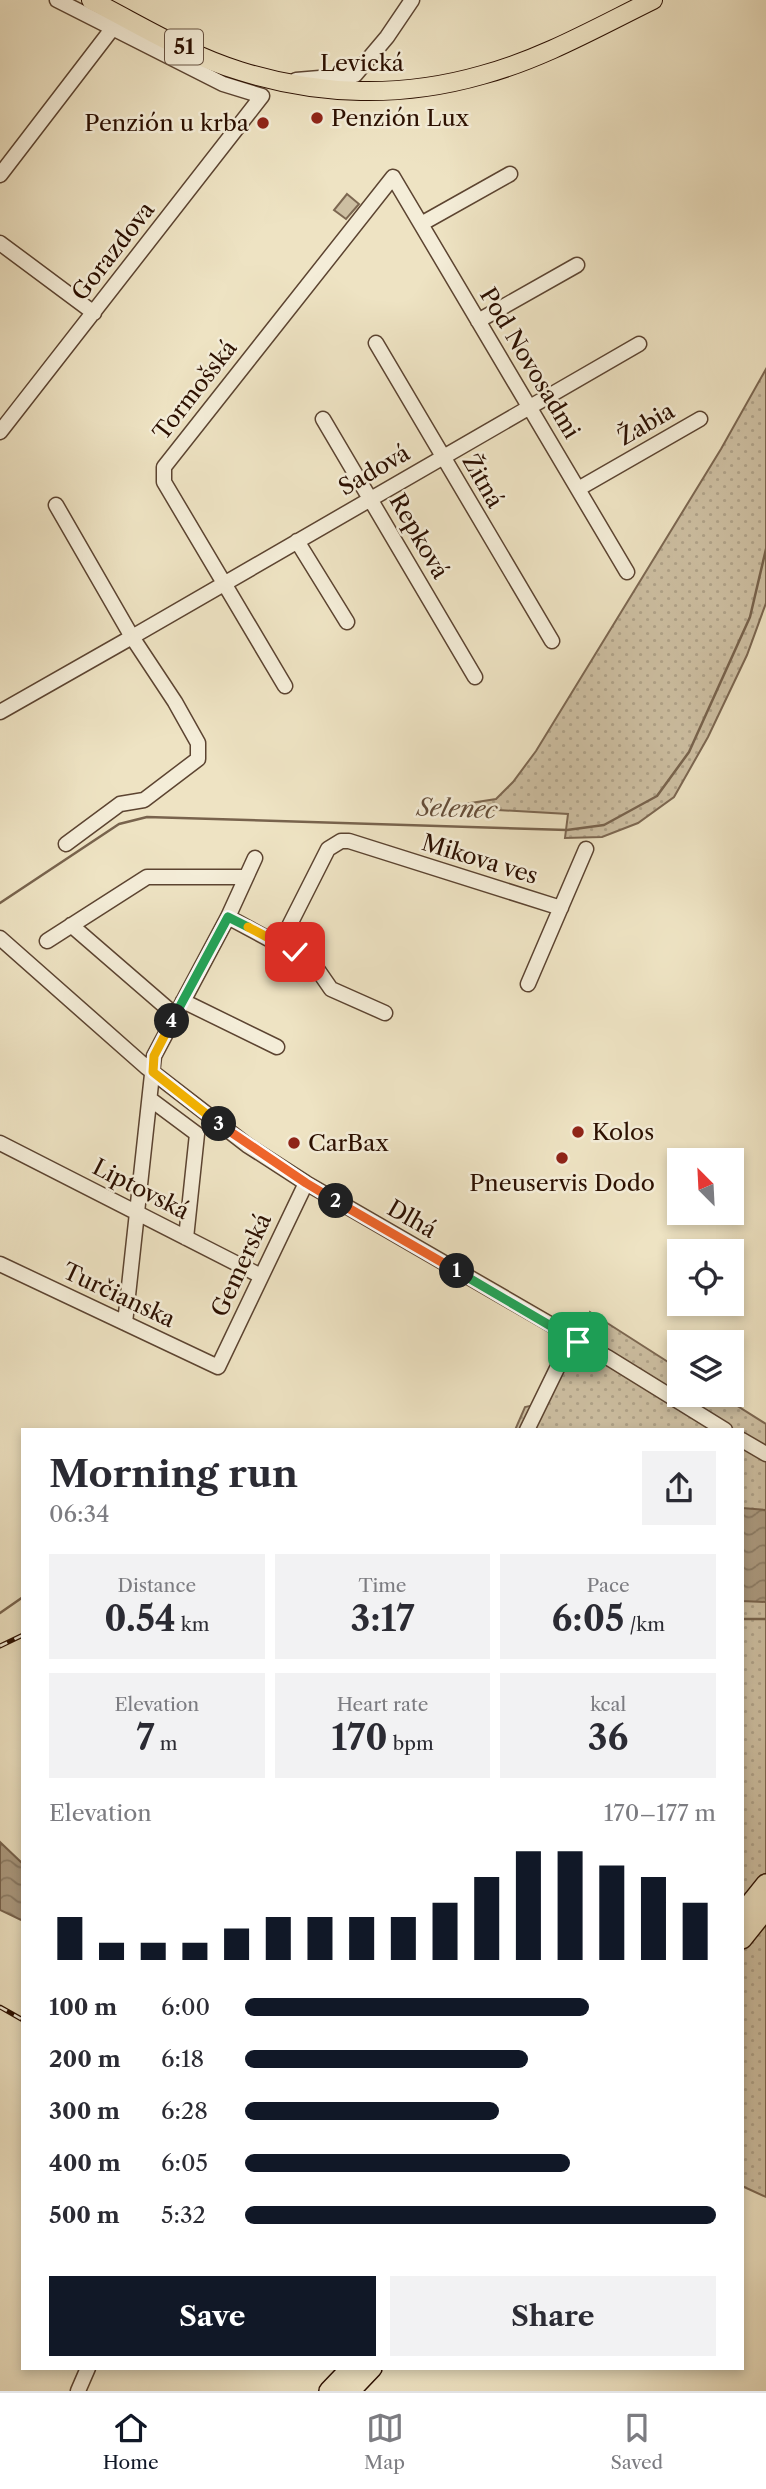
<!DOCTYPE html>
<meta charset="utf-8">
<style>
body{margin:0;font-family:"Libre Caslon Text",serif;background:#f2f2f3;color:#2b2b33;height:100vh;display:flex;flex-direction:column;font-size:26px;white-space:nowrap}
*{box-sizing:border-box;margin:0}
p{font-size:23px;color:#7c7c81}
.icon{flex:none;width:38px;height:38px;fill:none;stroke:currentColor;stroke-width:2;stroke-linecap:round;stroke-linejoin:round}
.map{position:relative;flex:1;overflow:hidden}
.side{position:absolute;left:21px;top:1428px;width:723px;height:942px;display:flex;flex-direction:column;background:#fff;border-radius:0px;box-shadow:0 4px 10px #0003}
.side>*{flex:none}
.needle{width:46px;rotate:336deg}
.fabs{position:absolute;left:667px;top:1148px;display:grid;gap:14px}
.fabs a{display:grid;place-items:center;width:77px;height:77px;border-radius:0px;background:#fff;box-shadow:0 4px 10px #0003;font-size:35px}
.pin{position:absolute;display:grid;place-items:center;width:60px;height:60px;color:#fff;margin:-30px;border-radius:14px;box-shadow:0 4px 10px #0006}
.km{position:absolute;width:35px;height:35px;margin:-18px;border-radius:50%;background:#222;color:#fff;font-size:19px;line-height:35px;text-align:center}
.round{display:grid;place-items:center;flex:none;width:74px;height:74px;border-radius:0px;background:#f2f2f3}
.headline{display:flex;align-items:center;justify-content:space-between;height:119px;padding:0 28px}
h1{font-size:38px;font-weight:700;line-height:52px}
.stats{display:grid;grid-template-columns:repeat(3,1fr);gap:10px;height:119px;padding:7px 28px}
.stats div{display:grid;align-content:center;border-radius:0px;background:#f2f2f3;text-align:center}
.stats b{font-size:35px;font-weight:700}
.stats small{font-size:19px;font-weight:400}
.stats p{font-size:19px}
.chart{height:196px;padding:14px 28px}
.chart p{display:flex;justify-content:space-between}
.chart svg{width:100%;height:126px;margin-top:7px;stroke:#111827;stroke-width:6}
.action{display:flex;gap:14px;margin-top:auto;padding:14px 28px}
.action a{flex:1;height:80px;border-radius:0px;background:#111827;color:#fff;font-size:28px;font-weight:700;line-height:80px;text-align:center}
.action a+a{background:#f2f2f3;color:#2b2b33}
ul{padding:0 28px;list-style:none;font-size:23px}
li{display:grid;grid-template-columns:112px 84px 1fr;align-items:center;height:52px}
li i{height:18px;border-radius:9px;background:#111827}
.tabs{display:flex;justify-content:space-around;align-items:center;height:98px;border-top:2px solid #e1e1e2;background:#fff;font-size:19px;color:#7c7c81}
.tabs a{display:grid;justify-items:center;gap:4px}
.tabs .active{color:#111827}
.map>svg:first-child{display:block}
.green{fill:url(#green-dots);stroke:#7c6751;stroke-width:2}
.pitch{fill:#cdbfa2;stroke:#7c6751;stroke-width:2}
.water{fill:url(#water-waves);stroke:#78634d;stroke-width:2}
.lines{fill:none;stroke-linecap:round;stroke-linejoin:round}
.stream{stroke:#78634d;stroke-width:2.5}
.minor-casing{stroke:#5c4431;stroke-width:17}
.major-casing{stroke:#2b0f00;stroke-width:20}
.highway-casing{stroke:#2b0f00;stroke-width:22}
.minor{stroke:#f4edd8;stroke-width:14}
.major{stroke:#eee3c3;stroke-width:18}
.highway{stroke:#eee3c3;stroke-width:19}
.rail-casing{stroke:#2b0f00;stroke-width:5}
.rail{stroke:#f4edd8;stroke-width:2.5;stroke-dasharray:8;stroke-linecap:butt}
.split-1-casing{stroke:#fff;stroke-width:14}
.split-2-casing{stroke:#fff;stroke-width:14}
.split-3-casing{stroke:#fff;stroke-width:14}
.split-4-casing{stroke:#fff;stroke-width:14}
.split-5-casing{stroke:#fff;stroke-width:14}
.split-6-casing{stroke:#fff;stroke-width:14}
.split-1{stroke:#22a559;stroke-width:9}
.split-2{stroke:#f0652b;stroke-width:9}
.split-3{stroke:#f0652b;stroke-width:9}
.split-4{stroke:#f5b400;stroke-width:9}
.split-5{stroke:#22a559;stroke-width:9}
.split-6{stroke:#f5b400;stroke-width:9}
.poi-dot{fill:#8f2418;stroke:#f4edd8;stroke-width:2.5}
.labels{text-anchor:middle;stroke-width:5;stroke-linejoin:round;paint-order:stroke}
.shield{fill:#f4edd8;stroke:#675241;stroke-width:2}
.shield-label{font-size:21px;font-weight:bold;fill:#2b0f00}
.street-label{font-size:23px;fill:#2b0f00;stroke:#f4edd8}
.poi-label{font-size:23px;fill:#2b0f00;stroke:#f4edd8;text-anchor:start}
.water-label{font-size:24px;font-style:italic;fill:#654e3a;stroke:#f4edd8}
</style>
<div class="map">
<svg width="766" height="2391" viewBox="0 0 766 2391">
<defs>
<pattern id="green-dots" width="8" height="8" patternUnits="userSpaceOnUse" patternTransform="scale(1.75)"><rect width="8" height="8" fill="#cdbfa2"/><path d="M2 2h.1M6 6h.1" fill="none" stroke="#b0a38a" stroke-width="1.8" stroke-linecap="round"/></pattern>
<pattern id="water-waves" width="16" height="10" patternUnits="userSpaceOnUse" patternTransform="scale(1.75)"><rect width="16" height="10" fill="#ac9b81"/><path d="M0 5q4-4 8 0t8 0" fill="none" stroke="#8c7d67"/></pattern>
</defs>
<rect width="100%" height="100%" fill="#eee3c3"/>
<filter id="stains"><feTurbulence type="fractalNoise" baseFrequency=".00286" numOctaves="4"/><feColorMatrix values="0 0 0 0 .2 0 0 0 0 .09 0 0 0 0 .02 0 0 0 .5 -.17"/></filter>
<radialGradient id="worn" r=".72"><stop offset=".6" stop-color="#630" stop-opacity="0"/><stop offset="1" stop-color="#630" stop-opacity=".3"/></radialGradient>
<path class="green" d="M766,369v234l-19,52 -39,82 -34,60 -36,26 -36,14 -37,1 3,-24 -123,-7 51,-8 17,-17 23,-31 185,-302z
M590,1312l89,57v26h41l46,29v773l-24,-11v-756h-227l10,-23 23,-5z"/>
<path class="pitch" d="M347,194l12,10 -13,15 -12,-9z"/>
<path class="water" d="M742,1508l24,2v92l-24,-1z
M0,1842l23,22v57l-23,-11z"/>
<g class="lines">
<path class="stream" d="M0,903l119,-79 28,-7 420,13 37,-5 53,-29 32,-44 61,-135 16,-68
M0,1613l23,-16
M742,1619h24"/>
<g class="minor-casing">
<path id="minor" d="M296,80l59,-5 32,-38 25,-37
M0,175l112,-146
M421,224l89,-50
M0,243l94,70
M478,321l99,-56
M376,343l176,298
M323,419l152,258
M0,432l262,-336 -39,-12 -166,-84
M578,489l122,-70
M297,541l50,81
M285,686l-121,-204v-15l229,-290 234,395
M0,712l132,-75 -76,-132
M66,844l54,-40 24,-4 54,-41v-16l-23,-41 -43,-65 507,-293
M228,917l85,46 18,26 54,24
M71,925l104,90
M0,938l146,129 101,78 59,38 301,174 118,73
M47,941l100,-64h99
M280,944l48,-95 13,-8h8l212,67
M528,984l58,-135
M183,1001l94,46
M150,1099l47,35 -11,104
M0,1143l261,133
M0,1264l218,103 88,-184
M125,1323l29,-267 74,-139 27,-59
M527,1430l39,-80v-15
M742,1440l24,14
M78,2391l10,-23"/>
</g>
<g class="major-casing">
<path id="major" d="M91,0c49,25 97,55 149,71 79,25 162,27 242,4 60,-16 116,-48 171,-75"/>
</g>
<g class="highway-casing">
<path id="highway" d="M742,1914l24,-30
M742,1939l24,-30
M329,2391l22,-23
M350,2391l22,-23"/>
</g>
<use href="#minor" class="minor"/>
<use href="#major" class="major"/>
<use href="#highway" class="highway"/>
<g class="rail-casing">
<path id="rail" d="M0,1646l23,-11
M0,2007l23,13"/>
</g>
<use href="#rail" class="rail"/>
</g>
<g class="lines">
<g class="split-1-casing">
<path id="split-1" d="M457,1271l121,71"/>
</g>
<g class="split-2-casing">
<path id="split-2" d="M336,1201l121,70"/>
</g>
<g class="split-3-casing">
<path id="split-3" d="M219,1124l87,59 30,18"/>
</g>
<g class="split-4-casing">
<path id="split-4" d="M172,1021l-18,35 -1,16 66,52"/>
</g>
<g class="split-5-casing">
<path id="split-5" d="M172,1021l56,-104 20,10"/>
</g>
<g class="split-6-casing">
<path id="split-6" d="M248,927l47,25"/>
</g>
<use href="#split-1" class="split-1"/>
<use href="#split-2" class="split-2"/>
<use href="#split-3" class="split-3"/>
<use href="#split-4" class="split-4"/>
<use href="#split-5" class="split-5"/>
<use href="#split-6" class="split-6"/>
</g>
<g class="poi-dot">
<circle cx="317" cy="118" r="7"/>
<circle cx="263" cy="123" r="7"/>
<circle cx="578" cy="1132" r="7"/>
<circle cx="294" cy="1143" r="7"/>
<circle cx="562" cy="1158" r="7"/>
</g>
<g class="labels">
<rect class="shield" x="165" y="29.5" width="38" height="35" rx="5"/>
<g class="shield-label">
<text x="184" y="54">51</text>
</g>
<g class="street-label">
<text x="362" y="71">Levická</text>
<text transform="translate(113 251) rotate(-52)" y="8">Gorazdova</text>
<text transform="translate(530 363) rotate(59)" y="8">Pod Novosadmi</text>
<text transform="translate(195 390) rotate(-52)" y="8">Tormošská</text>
<text transform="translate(646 424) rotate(-30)" y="8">Žabia</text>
<text transform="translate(374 470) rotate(-30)" y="8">Sadová</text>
<text transform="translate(483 481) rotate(60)" y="8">Žitná</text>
<text transform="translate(419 536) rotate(60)" y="8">Repková</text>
<text transform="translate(480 859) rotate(17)" y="8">Mikova ves</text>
<text transform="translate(141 1189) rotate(27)" y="8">Liptovská</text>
<text transform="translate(412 1219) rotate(30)" y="8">Dlhá</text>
<text transform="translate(241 1265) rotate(-65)" y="8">Gemerská</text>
<text transform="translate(119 1295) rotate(25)" y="8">Turčianska</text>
</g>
<g class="poi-label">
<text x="331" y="126">Penzión Lux</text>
<text x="249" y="131" text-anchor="end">Penzión u krba</text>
<text x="592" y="1140">Kolos</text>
<text x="308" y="1151">CarBax</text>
<text x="562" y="1191" text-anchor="middle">Pneuservis Dodo</text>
</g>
<g class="water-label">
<text transform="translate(457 809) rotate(2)" y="8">Selenec</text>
</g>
</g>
<rect width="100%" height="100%" filter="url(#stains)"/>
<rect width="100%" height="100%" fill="url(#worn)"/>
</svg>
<div class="fabs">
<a><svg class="needle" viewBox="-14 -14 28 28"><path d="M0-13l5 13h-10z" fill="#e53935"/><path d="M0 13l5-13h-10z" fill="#7c7c81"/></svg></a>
<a><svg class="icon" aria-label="locate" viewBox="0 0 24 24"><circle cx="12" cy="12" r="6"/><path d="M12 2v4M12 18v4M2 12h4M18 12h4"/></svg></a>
<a><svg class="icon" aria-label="layers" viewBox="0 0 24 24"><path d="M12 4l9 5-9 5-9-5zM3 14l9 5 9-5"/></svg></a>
</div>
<div class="pin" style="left:578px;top:1342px;background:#1e9e55"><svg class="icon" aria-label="arrive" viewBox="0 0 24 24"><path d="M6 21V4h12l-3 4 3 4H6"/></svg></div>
<div class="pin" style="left:295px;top:952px;background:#d93025"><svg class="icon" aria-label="check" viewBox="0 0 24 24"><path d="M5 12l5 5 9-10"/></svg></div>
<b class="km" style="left:457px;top:1271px">1</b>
<b class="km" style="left:336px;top:1201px">2</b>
<b class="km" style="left:219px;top:1124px">3</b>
<b class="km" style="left:172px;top:1021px">4</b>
<section class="side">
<div class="headline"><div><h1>Morning run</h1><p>06:34</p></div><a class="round"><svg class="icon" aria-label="share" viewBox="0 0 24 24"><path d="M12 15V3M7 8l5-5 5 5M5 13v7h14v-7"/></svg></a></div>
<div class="stats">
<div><p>Distance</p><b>0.54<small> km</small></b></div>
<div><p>Time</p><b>3:17</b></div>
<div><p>Pace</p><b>6:05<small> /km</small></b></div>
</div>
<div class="stats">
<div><p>Elevation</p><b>7<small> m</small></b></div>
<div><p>Heart rate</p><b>170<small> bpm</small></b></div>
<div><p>kcal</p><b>36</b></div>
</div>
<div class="chart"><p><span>Elevation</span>170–177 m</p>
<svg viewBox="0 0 160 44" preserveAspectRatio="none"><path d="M5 44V29M15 44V38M25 44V38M35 44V38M45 44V33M55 44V29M65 44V29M75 44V29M85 44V29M95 44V24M105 44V15M115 44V6M125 44V6M135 44V11M145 44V15M155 44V24"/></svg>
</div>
<ul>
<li><b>100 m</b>6:00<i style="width:73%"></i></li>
<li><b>200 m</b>6:18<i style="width:60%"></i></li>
<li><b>300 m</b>6:28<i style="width:54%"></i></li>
<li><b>400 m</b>6:05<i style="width:69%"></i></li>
<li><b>500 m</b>5:32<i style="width:100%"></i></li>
</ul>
<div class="action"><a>Save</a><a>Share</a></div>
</section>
</div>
<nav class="tabs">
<a class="active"><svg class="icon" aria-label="home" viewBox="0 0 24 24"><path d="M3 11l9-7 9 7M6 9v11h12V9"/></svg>Home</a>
<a><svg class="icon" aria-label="map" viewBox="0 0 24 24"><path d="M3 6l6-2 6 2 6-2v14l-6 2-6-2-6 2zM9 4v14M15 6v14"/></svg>Map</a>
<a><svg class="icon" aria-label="saved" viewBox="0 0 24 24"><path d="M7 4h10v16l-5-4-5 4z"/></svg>Saved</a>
</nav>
